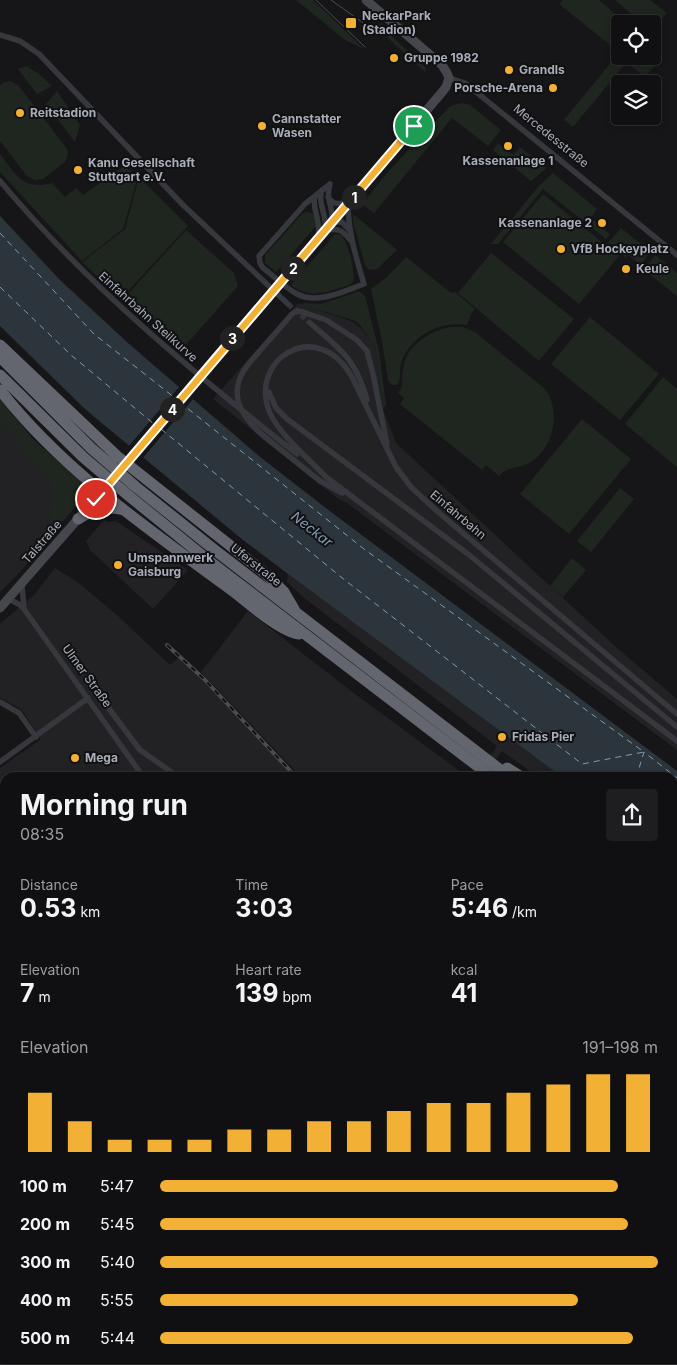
<!DOCTYPE html>
<meta charset="utf-8">
<style>
body{margin:0;font-family:Inter,sans-serif;background:#1e1e20;color:#f1f3f6;height:100vh;display:flex;flex-direction:column;font-size:19px;white-space:nowrap}
*{box-sizing:border-box;margin:0}
p{font-size:16px;color:#9c9d9f}
.icon{flex:none;width:28px;height:28px;fill:none;stroke:currentColor;stroke-width:2;stroke-linecap:round;stroke-linejoin:round}
.map{position:relative;flex:1;overflow:hidden}
.side{position:absolute;left:0px;top:772px;width:678px;height:592px;display:flex;flex-direction:column;background:#101012;border-radius:15px 15px 0 0;box-shadow:0 2px 8px #0003,0 0 0 1px #303032}
.side>*{flex:none}
.fabs{position:absolute;left:611px;top:15px;display:grid;gap:10px}
.fabs a{display:grid;place-items:center;width:50px;height:50px;border-radius:5px;background:#101012;box-shadow:0 2px 8px #0003,0 0 0 1px #303032;font-size:25px}
.pin{position:absolute;display:grid;place-items:center;width:42px;height:42px;color:#fff;margin:-21px;border:2px solid #fff;border-radius:50%;box-shadow:0 1px 5px #0007}
.km{position:absolute;width:25px;height:25px;margin:-12px;border-radius:50%;background:#222;color:#fff;font-size:14px;line-height:25px;text-align:center}
.round{display:grid;place-items:center;flex:none;width:52px;height:52px;border-radius:5px;background:#1e1e20}
.summary{display:flex;align-items:center;justify-content:space-between;height:85px;padding:0 20px}
h1{font-size:28px;font-weight:700;line-height:38px}
.figures{display:grid;grid-template-columns:repeat(3,1fr);gap:8px;height:85px;padding:5px 20px}
.figures div{display:grid;align-content:center}
.figures b{font-size:25px;font-weight:700}
.figures small{font-size:14px;font-weight:400}
.figures p{font-size:14px}
.chart{height:140px;padding:10px 20px}
.chart p{display:flex;justify-content:space-between}
.chart svg{width:100%;height:90px;margin-top:5px;stroke:#f2b134;stroke-width:6}
ul{padding:0 20px;list-style:none;font-size:16px}
li{display:grid;grid-template-columns:80px 60px 1fr;align-items:center;height:38px}
li i{height:12px;border-radius:6px;background:#f2b134}
.map>svg:first-child{display:block}
.built{fill:#222225}
.green{fill:#1e261f}
.water{fill:#2c353c}
.pier{fill:#161618}
.lines{fill:none;stroke-linecap:round;stroke-linejoin:round}
.ferry{stroke:#7f9bb3;stroke-width:1;stroke-dasharray:6 5;stroke-linecap:butt}
.street-tunnel{stroke:#333438;stroke-width:5.5;stroke-dasharray:5.5 3;stroke-linecap:butt}
.street{stroke:#37383d;stroke-width:5.5}
.secondary{stroke:#45474d;stroke-width:9}
.highway{stroke:#63666e;stroke-width:11}
.tram{stroke:#4a4c52;stroke-width:1}
.rail-casing{stroke:#4a4c52;stroke-width:4}
.rail{stroke:#111113;stroke-width:2;stroke-dasharray:5.5;stroke-linecap:butt}
.street-bridge{stroke:#37383d;stroke-width:5.5}
.secondary-bridge{stroke:#45474d;stroke-width:9}
.route-casing{stroke:#fff;stroke-width:10}
.route{stroke:#f2b134;stroke-width:6}
.poi-dot{fill:#f2b134;stroke:#111113;stroke-width:2}
.labels{text-anchor:middle;stroke-width:4;stroke-linejoin:round;paint-order:stroke}
.poi-label{font-size:12px;font-weight:bold;fill:#a8adb8;stroke:#111113;text-anchor:start}
.street-label{font-size:12px;fill:#a8adb8;stroke:#111113}
.water-label{font-size:14px;font-style:italic;fill:#7f9bb3;stroke:#111113}
</style>
<div class="map">
<svg width="677" height="1365" viewBox="0 0 677 1365">
<rect width="100%" height="100%" fill="#161618"/>
<path class="built" d="M298,303l53,18 12,9 12,16 8,63 13,34 221,205 60,51v51l-330,-247 -10,-5 -124,-99z
M0,403l32,37 55,53 -68,80 -19,19z
M104,520l5,2 7,-1 72,49 -35,39 -63,-59 -4,-9z
M55,568l24,15 39,33 52,49 8,-7 33,31 83,88 -289,1v70l-5,-7v-73l41,-29 -20,-30 -21,-11v-74l34,-29z
M288,574l274,203h-24l-36,-26 -20,26h-6l21,-31 -194,-149 -16,-15z
M248,611l111,86 109,80h-167l-100,-105z
M5,853v202l-5,-7v-191z
M672,939l5,10v237l-5,-5z
M673,1201l4,5v159h-314l-6,-5h315z"/>
<path class="green" d="M296,0h17l51,49 -19,-9z
M563,0h36l28,24h-7v29l-61,-49z
M615,0h35l17,13 -14,16 -1,-5h-9z
M381,23l4,7 41,38 -1,4 -35,-32 -11,-15z
M617,55l9,8 -53,64 -9,-7z
M639,56h12l7,6 -13,15 -14,-11z
M27,66l13,9 12,11 -15,8 -19,-25z
M11,81l8,5 48,63 1,5 -3,8 -22,17 -8,1 -8,-4 -27,-35v-56l5,-3z
M57,91l23,34 -5,17 -29,-38z
M462,103l8,2 31,25 -13,16 -36,-28 -78,95 -12,-9 25,-31 63,-67z
M498,143l15,12 7,-8 27,21 -16,13 -38,-31z
M0,154c16,20 22,37 52,29l13,14 11,-9 7,7 41,-29 14,11 -15,52 -41,32 -82,-89z
M553,173l44,36 -6,9 19,16 -4,5 -63,-50 -45,55h-7l47,-57z
M139,177l49,49 -67,73 -39,-37 43,-33z
M543,194l76,62 -40,48 -76,-62z
M306,212l9,2 2,8 -1,4 -40,46 -11,-9v-8l38,-42z
M353,214l44,36 -20,19 -8,1 -4,-5 -12,-43z
M621,228l29,23 -9,14 -13,-10 -2,3 -5,-5 2,-3 -5,-4 -3,3 -7,-6z
M186,230l48,43 4,13 -54,61 -57,-52z
M335,234l6,1c7,6 15,39 12,47l-4,3c-23,7 -37,15 -58,0z
M491,253l83,66 -35,42 -81,-68z
M655,255l22,18v23l-33,-26z
M406,257l45,36 4,-1 20,17 -4,5 -4,11c-28,-5 -57,12 -66,38 -2,7 1,16 -4,22h-5l-4,-5 -6,-39 -11,-51 1,-2 15,-11z
M357,292h3l5,4 14,55 7,54 -3,4 -8,-63 -15,-21 -5,-4 -52,-16 1,-2 17,1z
M590,317l69,57 -39,46 -69,-56z
M450,327h13l12,5 69,56c18,21 10,60 -13,74 -13,8 -22,3 -32,14l-13,-11 -4,5 -82,-66 4,-6 -6,-5c7,-10 3,-12 5,-23 2,-24 25,-38 47,-43z
M663,377l14,12v78l-52,-43z
M0,399l32,39 53,47 3,8 -29,31 -10,-3 3,-30 -3,-11 -49,-58z
M582,419l49,40 -62,75 -49,-40z
M620,488l14,11 -43,53 -14,-11z
M572,558l14,12 -23,27 -13,-11z
M7,1360h95l4,5h-98z
M203,1360h99l6,5h-100z"/>
<path class="water" d="M0,216l60,64 68,63 131,113 72,56 346,259v86l-4,-3 -1,-76 -110,-1 -274,-203 -45,-34 -157,-130 -86,-84z"/>
<path class="pier" d="M180,386l14,12 -52,61 -14,-12z"/>
<g class="lines">
<path class="ferry" d="M0,233l94,101 81,64
M0,287l71,68 83,69
M161,429l180,148 241,187 62,-12 -280,-203 -182,-145
M636,778l8,-26 33,26
M672,833l5,4"/>
<path class="street-tunnel" d="M288,304l22,19"/>
<path class="street" d="M0,35l20,6 19,13 144,151 105,99
M449,78l16,5 212,172
M0,181c87,104 191,190 297,273
M330,184c-5,17 4,22 2,38h10l8,9
M322,190c-5,14 6,26 3,41 12,-3 17,-2 25,9
M315,196c-4,14 7,23 3,41
M328,197c5,8 11,7 20,6 0,29 8,54 16,81 -20,7 -47,21 -67,10 -13,-7 -23,-18 -34,-26l-3,-5 -1,-7 46,-52 25,-20
M310,323c31,27 46,36 57,77
M258,353l34,-39 5,-3 6,1 23,8 31,20 10,11 6,23 14,70
M269,392l7,16 11,11 181,135 209,173
M265,437l55,44 22,12
M22,584l2,25
M9,599l11,6 4,4 120,169
M92,679l6,15 42,56 40,28
M0,702l19,11 17,24
M677,714l-239,-202 -27,-25 -15,-20 -44,-90c-35,-62 -105,-17 -82,36 9,21 40,47 56,64l351,264
M0,762l88,-64
M0,838l5,7
M0,852l5,-4
M0,938l5,-5
M0,954l5,8
M0,1143l5,2
M0,1176l5,-5
M0,1236l5,-3
M0,1264l5,-2
M672,1314l5,2
M0,1336h5
M97,1360l5,5
M144,1360l6,5"/>
<path class="secondary" d="M287,275l156,-184 3,-4 3,-9 -2,-5 -5,-8 -76,-65
M216,357l50,-58
M0,608l105,-120
M0,1059l5,6
M598,1360l6,5
M618,1360l5,5"/>
<path class="highway" d="M0,345l117,111 149,118 18,18 10,17
M0,357l91,91 45,39 80,64 295,227
M0,375l83,82 46,39 79,64 285,218
M0,390c63,81 151,141 233,201 15,12 48,41 66,43
M78,519c14,-9 29,-14 46,-9
M507,768l16,10
M672,875l5,1
M672,900l5,3
M672,912l5,3
M672,926l5,3"/>
<path class="tram" d="M316,0l49,47
M331,0l45,32
M0,1068l5,6
M0,1141l5,2
M611,1360l6,5"/>
<g class="rail-casing">
<path id="rail" d="M167,645l38,35 92,98
M672,1188l5,5"/>
</g>
<use href="#rail" class="rail"/>
<path class="street-bridge" d="M258,353c-5,6 -11,12 -15,19 -15,26 2,49 22,65"/>
<path class="secondary-bridge" d="M266,299l21,-24
M134,454l82,-97
M105,488l19,-22"/>
</g>
<g class="lines">
<g class="route-casing">
<path id="route" d="M96,499l318,-373"/>
</g>
<use href="#route" class="route"/>
</g>
<g class="poi-dot">
<rect x="345" y="17" width="12" height="12" rx="2.5"/>
<circle cx="394" cy="58" r="5"/>
<circle cx="509" cy="70" r="5"/>
<circle cx="553" cy="88" r="5"/>
<circle cx="20" cy="113" r="5"/>
<circle cx="262" cy="126" r="5"/>
<circle cx="508" cy="146" r="5"/>
<circle cx="78" cy="170" r="5"/>
<circle cx="602" cy="223" r="5"/>
<circle cx="561" cy="249" r="5"/>
<circle cx="626" cy="269" r="5"/>
<circle cx="118" cy="565" r="5"/>
<circle cx="502" cy="737" r="5"/>
<circle cx="75" cy="758" r="5"/>
</g>
<g class="labels">
<g class="poi-label">
<text x="362" y="20">NeckarPark<tspan x="362" dy="14">(Stadion)</tspan></text>
<text x="404" y="62">Gruppe 1982</text>
<text x="519" y="74">Grandls</text>
<text x="543" y="92" text-anchor="end">Porsche-Arena</text>
<text x="30" y="117">Reitstadion</text>
<text x="272" y="123">Cannstatter<tspan x="272" dy="14">Wasen</tspan></text>
<text x="508" y="165" text-anchor="middle">Kassenanlage 1</text>
<text x="88" y="167">Kanu Gesellschaft<tspan x="88" dy="14">Stuttgart e.V.</tspan></text>
<text x="592" y="227" text-anchor="end">Kassenanlage 2</text>
<text x="571" y="253">VfB Hockeyplatz</text>
<text x="636" y="273">Keule</text>
<text x="128" y="562">Umspannwerk<tspan x="128" dy="14">Gaisburg</tspan></text>
<text x="512" y="741">Fridas Pier</text>
<text x="85" y="762">Mega</text>
</g>
<g class="street-label">
<text transform="translate(551 136) rotate(39)" y="4">Mercedesstraße</text>
<text transform="translate(148 317) rotate(42)" y="4">Einfahrbahn Steilkurve</text>
<text transform="translate(458 515) rotate(40)" y="4">Einfahrbahn</text>
<text transform="translate(42 542) rotate(-49)" y="4">Talstraße</text>
<text transform="translate(256 565) rotate(38)" y="4">Uferstraße</text>
<text transform="translate(87 676) rotate(54)" y="4">Ulmer Straße</text>
</g>
<g class="water-label">
<text transform="translate(312 529) rotate(38)" y="5">Neckar</text>
</g>
</g>
</svg>
<div class="fabs">
<a><svg class="icon" aria-label="locate" viewBox="0 0 24 24"><circle cx="12" cy="12" r="6"/><path d="M12 2v4M12 18v4M2 12h4M18 12h4"/></svg></a>
<a><svg class="icon" aria-label="layers" viewBox="0 0 24 24"><path d="M12 4l9 5-9 5-9-5zM3 14l9 5 9-5"/></svg></a>
</div>
<div class="pin" style="left:414px;top:126px;background:#1e9e55"><svg class="icon" aria-label="arrive" viewBox="0 0 24 24"><path d="M6 21V4h12l-3 4 3 4H6"/></svg></div>
<div class="pin" style="left:96px;top:499px;background:#d93025"><svg class="icon" aria-label="check" viewBox="0 0 24 24"><path d="M5 12l5 5 9-10"/></svg></div>
<b class="km" style="left:354px;top:197px">1</b>
<b class="km" style="left:293px;top:268px">2</b>
<b class="km" style="left:232px;top:338px">3</b>
<b class="km" style="left:172px;top:409px">4</b>
<section class="side">
<div class="summary"><div><h1>Morning run</h1><p>08:35</p></div><a class="round"><svg class="icon" aria-label="share" viewBox="0 0 24 24"><path d="M12 15V3M7 8l5-5 5 5M5 13v7h14v-7"/></svg></a></div>
<div class="figures">
<div><p>Distance</p><b>0.53<small> km</small></b></div>
<div><p>Time</p><b>3:03</b></div>
<div><p>Pace</p><b>5:46<small> /km</small></b></div>
</div>
<div class="figures">
<div><p>Elevation</p><b>7<small> m</small></b></div>
<div><p>Heart rate</p><b>139<small> bpm</small></b></div>
<div><p>kcal</p><b>41</b></div>
</div>
<div class="chart"><p><span>Elevation</span>191–198 m</p>
<svg viewBox="0 0 160 44" preserveAspectRatio="none"><path d="M5 44V15M15 44V29M25 44V38M35 44V38M45 44V38M55 44V33M65 44V33M75 44V29M85 44V29M95 44V24M105 44V20M115 44V20M125 44V15M135 44V11M145 44V6M155 44V6"/></svg>
</div>
<ul>
<li><b>100 m</b>5:47<i style="width:92%"></i></li>
<li><b>200 m</b>5:45<i style="width:94%"></i></li>
<li><b>300 m</b>5:40<i style="width:100%"></i></li>
<li><b>400 m</b>5:55<i style="width:84%"></i></li>
<li><b>500 m</b>5:44<i style="width:95%"></i></li>
</ul>
</section>
</div>
